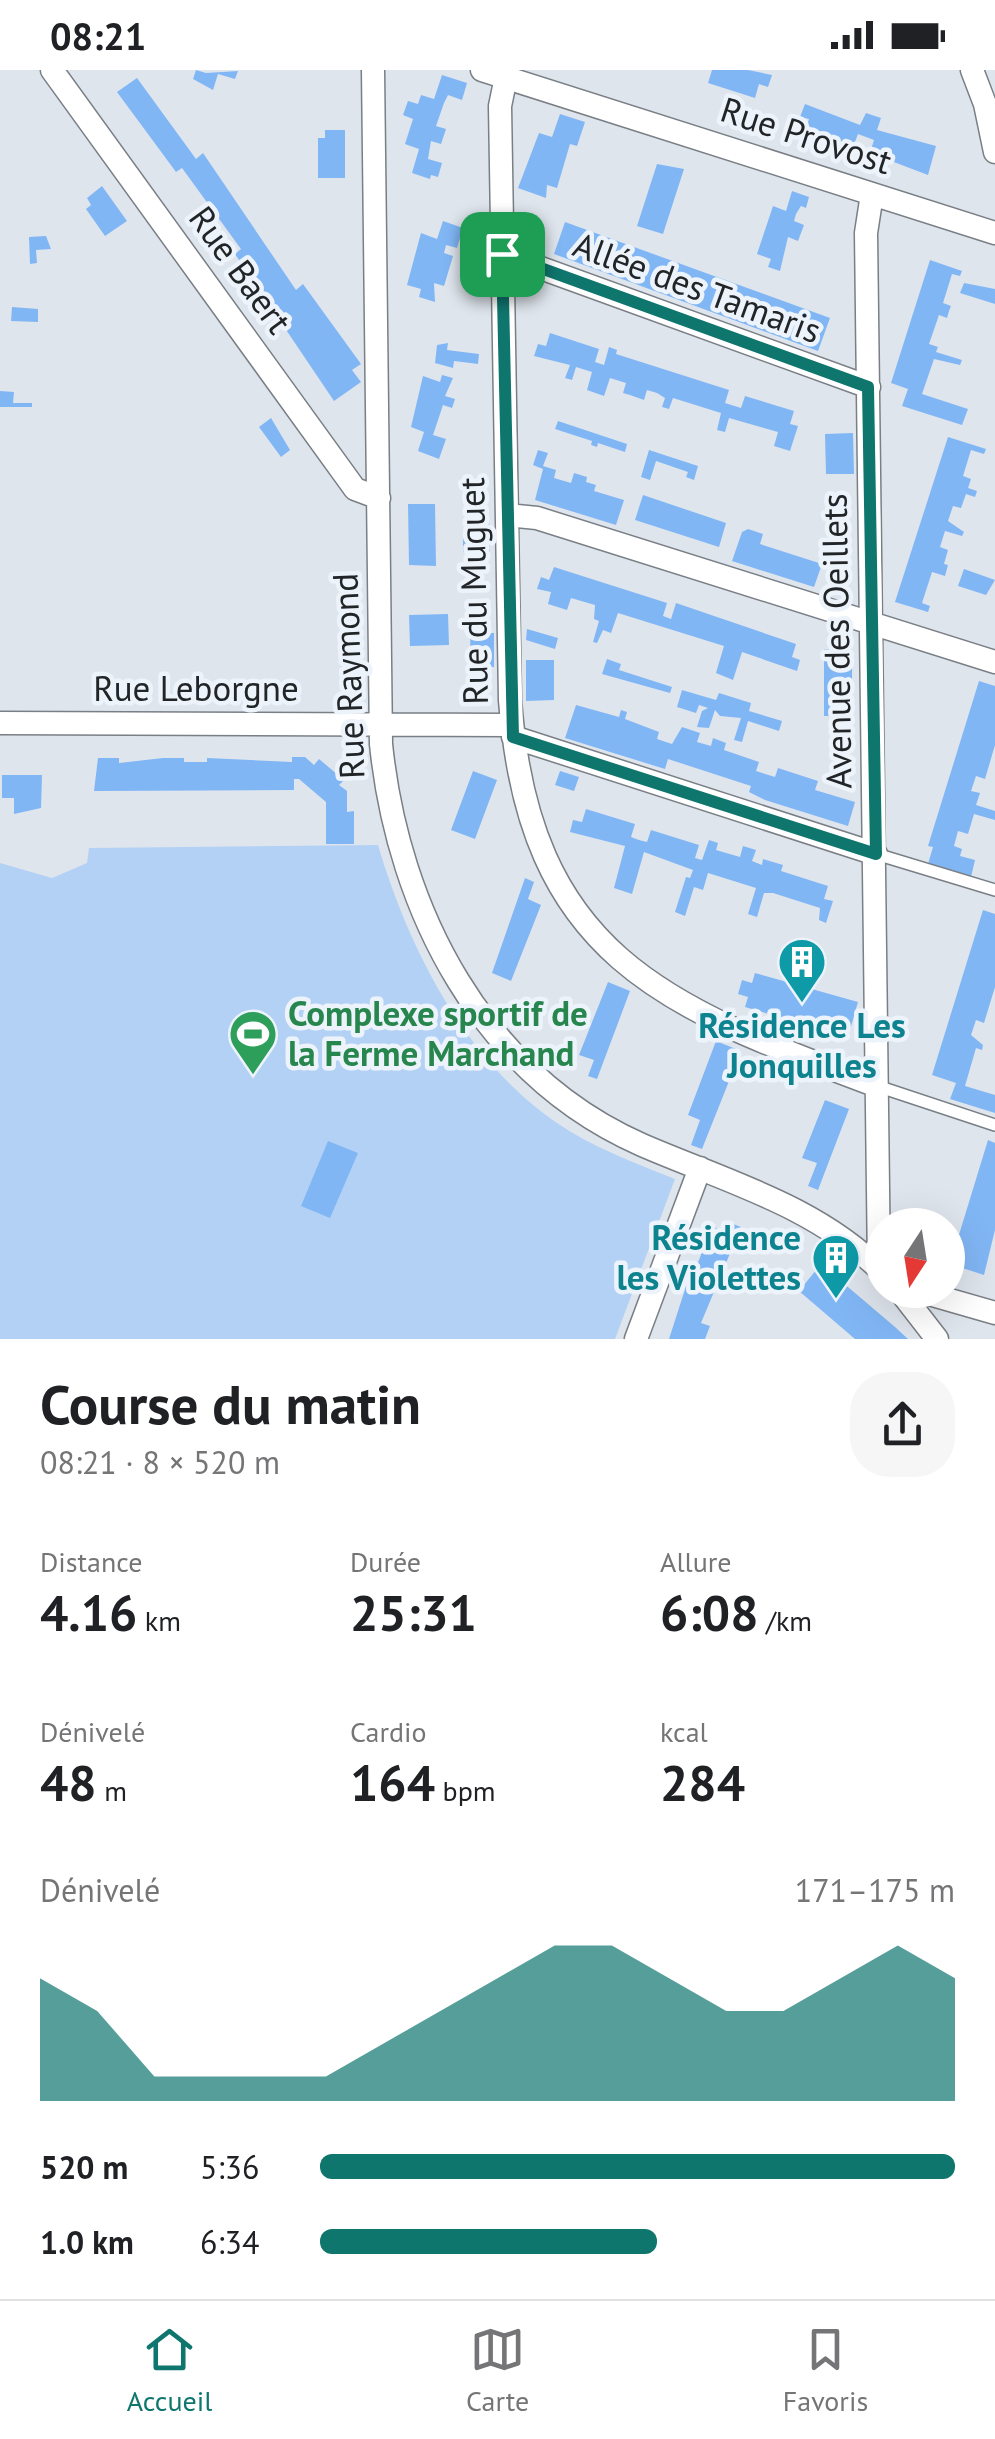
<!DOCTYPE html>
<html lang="fr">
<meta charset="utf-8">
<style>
body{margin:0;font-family:"PT Sans",sans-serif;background:#f6f6f6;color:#202124;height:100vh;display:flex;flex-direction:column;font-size:38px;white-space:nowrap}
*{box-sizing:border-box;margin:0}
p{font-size:32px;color:#757577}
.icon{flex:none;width:55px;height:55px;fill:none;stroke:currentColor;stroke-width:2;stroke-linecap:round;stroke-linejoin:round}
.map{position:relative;height:1269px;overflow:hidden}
.sheet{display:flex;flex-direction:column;background:#fff;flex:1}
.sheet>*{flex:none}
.needle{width:65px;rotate:192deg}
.controls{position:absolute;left:865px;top:1138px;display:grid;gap:20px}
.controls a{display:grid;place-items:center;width:100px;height:100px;border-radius:50%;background:#fff;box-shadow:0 10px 40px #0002;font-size:50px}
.pin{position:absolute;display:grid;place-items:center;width:85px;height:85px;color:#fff;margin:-42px;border-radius:20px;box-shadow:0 5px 15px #0006}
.round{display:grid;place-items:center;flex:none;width:105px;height:105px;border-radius:40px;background:#f6f6f6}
.headline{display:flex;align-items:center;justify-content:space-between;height:170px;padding:0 40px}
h1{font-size:55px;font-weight:600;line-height:75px}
.stats{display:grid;grid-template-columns:repeat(3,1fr);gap:15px;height:170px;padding:10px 40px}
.stats div{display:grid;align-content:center}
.stats b{font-size:50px;font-weight:600}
.stats small{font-size:28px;font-weight:400}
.stats p{font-size:28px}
.chart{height:280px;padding:20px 40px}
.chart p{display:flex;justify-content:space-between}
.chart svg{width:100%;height:180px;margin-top:10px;fill:#0f766e;opacity:.7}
ul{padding:0 40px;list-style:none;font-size:32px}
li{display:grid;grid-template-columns:160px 120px 1fr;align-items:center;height:75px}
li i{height:25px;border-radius:12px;background:#0f766e}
.status{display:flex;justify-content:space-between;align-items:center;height:70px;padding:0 50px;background:#fff;direction:ltr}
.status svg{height:28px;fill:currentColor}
.dock{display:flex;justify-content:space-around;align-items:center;height:140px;border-top:2px solid #e0e0e0;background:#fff;font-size:28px;color:#757577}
.dock a{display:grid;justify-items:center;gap:5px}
.dock .on{color:#0f766e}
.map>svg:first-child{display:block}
.green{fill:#b3d1f5}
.building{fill:#81b6f5}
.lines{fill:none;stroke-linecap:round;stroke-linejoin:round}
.service-casing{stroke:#797f85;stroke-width:14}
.minor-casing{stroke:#797f85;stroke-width:25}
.service{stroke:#fff;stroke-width:11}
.minor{stroke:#fff;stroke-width:22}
.route-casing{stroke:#fff;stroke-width:20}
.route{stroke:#0f766e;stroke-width:12}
.labels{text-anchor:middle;stroke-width:9;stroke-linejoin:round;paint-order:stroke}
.street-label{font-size:35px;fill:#222527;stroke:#edf3fa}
.leisure-label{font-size:35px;font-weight:bold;fill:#27864d;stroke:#edf3fa;text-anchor:start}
.culture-label{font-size:35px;font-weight:bold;fill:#0d838f;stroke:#edf3fa}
</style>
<div class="status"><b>08:21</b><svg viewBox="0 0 49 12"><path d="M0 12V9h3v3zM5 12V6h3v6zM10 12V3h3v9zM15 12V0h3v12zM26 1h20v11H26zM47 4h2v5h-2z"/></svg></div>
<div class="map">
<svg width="995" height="1269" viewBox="0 0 995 1269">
<rect width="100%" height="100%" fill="#dfe5ed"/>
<path class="green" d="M378,775c32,108 92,226 193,287 32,19 69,33 104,47l-60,160h-615v-476l52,15 35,-15 2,-15z"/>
<path class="building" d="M196,0l10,3 32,-2 -3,8 -17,-5 -5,16 -20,-11z
M712,0h36l24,5 -4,12 -9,-3 -4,14 -47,-15z
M442,5l25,8 -5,17 -14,-5 -4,8 -8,23 10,3 -5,15 -10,-3 -3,18 14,4 -4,14 -7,-2 -1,4 -18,-6 7,-24 -14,-5 8,-25 -10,-4 5,-14 10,3 3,-9 13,4z
M137,8l59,81 7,-6 93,137 7,-6 58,80 -9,6 9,12 -27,19 -99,-147 6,-5 -59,-81 -6,4 -59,-80z
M805,34l55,21 6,-12 15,5 -4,12 59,16 -8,29 -58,-22 4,-13 -16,-6 -5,13 -48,-15 4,-13 -9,-2z
M560,44l25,8 -8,24 -7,-2 -13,44 -10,-3 -1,13 -28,-10 21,-55 13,4z
M325,60h20v48h-27v-40h7z
M657,94l27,5 -21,65 -26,-8z
M102,116l25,35 -22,15 -19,-27 5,-4 -4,-7z
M792,121l17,6 -3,11 -5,-2 -5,8 -2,7 10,4 -6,16 -10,-4 -8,34 -12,-4 3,-8 -14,-5 16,-48 13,5z
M443,151l20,7 -6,20 -11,-3 -2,8 9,3 -9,30 -10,-3 1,19 -16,-5 2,-8 -14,-4 14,-52 16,6z
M565,152l265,96 -12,33 -264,-97z
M46,166l5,13 -15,1 1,13 -7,1 -1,-27z
M930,190l32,11 -2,5 -8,-2 -9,29 8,3 -2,5 -2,7 -8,-3 -10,29 9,3 -2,5 26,8 -2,5 -26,-6 -12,35 46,15 -6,16 -60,-19 6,-17 -17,-6z
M964,213l31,6v15l-35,-11z
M12,237l26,2v13l-27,-1z
M550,263l49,16 -4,13 9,3 5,-18 8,3 -1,4 113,36 -4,13 16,5 4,-12 49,15 -4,13 8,2 -8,25 -16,-5 4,-14 -49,-14 -4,14 -8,-2 4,-17 -48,-15 -4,11 -7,-2 3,-9 -8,-5 -10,-3 -3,10 -14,-5 -7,-2 3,-10 -16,-5 -6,18 -17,-6 5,-18 -16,-5 -4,13 -7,-2 5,-13 -36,-9 4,-12 8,2z
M448,273l-1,7 32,4 -1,10 -24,-3 -1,7 -18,-5 2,-18z
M442,305l11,3 -8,18 10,3 -3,9 -9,-3 -10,30 13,4 -7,20 -21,-8 6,-19 -13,-5 12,-51 17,6z
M0,321l14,1 -1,11h19v4h-32z
M271,348l19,32 -9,7 -22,-30z
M558,351l69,23 -2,8 -27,-9 -1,4 -6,-2 1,-4 -37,-12z
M853,363l1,41h-28l-1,-40z
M948,367l38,12 -2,5 -13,-4 -8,26 8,3 -3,9 9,3 -2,6 -9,-3 -5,14 -8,-2 -5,15 16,11 -2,4 -17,-5 -5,16 8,3 -4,14 4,1 -3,11 -13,-4 -10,31 8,3 -2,6 -33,-10z
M538,380l10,3 -5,13 13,4 -2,8 17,5 3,-10 13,4 -1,5 10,3 -2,6 30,9 -8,25 -81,-25 8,-31 -10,-4z
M649,380l49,16 -4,14 -8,-3 2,-5 -32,-11 -6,19 -9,-3z
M643,425l83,28 -7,24 -84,-27z
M408,434h27l1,62 -27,-1z
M469,454h21v28h-27v-18h7z
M748,459l15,5 -3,10 62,20 -8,23 -82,-26 10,-29z
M554,497l113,36 -4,13 8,3 5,-16 120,41 -4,13 8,3 -3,11 -55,-19 -9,28 -17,-7 8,-27 -106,-33 -7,20 -8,-3 -6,13 -4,-1 6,-21 -5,-2 1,-14 -24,-7 -4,12 -19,-6 3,-12 -14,-3 4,-12 8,3z
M964,499l31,11 -9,15 -28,-9z
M448,544l1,31 -39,1 -1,-31z
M527,559l31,9 -3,11 -29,-9z
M470,563h24v34l-23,2z
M824,579h28v67h-28z
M607,589l14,5 -2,6 53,17 -2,6 -68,-19z
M526,590h28v40l-28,1z
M979,611l16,5v59l-10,34 -9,-3 -5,15 9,2 -4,12 19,6v9l-21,-6 -6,20 -10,-3 -4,15 8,3 -2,7 15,4 -4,17 -43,-13 5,-17 -5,-1z
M682,620l34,10 3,-7 32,10 -2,8 33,10 -3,10 -31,-10 -6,21 -8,-2 7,-22 -21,-2 -5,-6 -6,18 -12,-1 5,-16 6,-3 -9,-3 -3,8 -19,-6z
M576,635l43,12 2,-7 6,2 -2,7 34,13 -2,7 15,5 10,-17 18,6 -3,9 14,4 2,-8 13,5 -2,7 35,12 -3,9 19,6 3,-9 40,13 -3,9 40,12 -7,24 -83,-26 -16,-8 2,-6 -83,-27 -3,10 -100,-31z
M292,687h13l9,8 5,-6 25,21 -5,5 8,6v21l7,-1v33h-28v-42l-27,-23h-5v11l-200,1 4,-33h21v5l44,-5h21v4h23v-4l85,4z
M473,701l24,9 -22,59 -24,-9z
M560,701l19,6 -5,14 -19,-6z
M2,705h40l-1,33 -27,6v-16h-12z
M586,739l49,15 -4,13 8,3 8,2 4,-12 48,15 -4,13 7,2 7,-20 9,3 -2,7 24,7 3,-11 13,4 -4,11 10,4 1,-6 20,6 -2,6 47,15 -4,13 9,2 -7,22 -7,-3 1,-12 -47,-15h-9l-7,24 -9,-3 8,-26 -48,-15 -5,17 -9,-3 -9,29 -10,-4 11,-35 4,1 3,-8 -49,-18 -12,42 -18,-6 11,-42 -55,-14 3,-12 9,2z
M525,808l9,4 -6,17 13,6 -30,76 -19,-8z
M983,840l12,4v73l-11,36 -8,-3 -5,15 12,10 -1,5 -6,-2 -11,38 30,9v18l-45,-14 6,-16 -24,-8z
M755,903l103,29 -10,35 -103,-30 3,-10 -10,-3 4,-14 10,3z
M608,912l22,9 -33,88 -9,-3 6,-16 -15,-5z
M716,971l25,10 -39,98 -11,-4 9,-25 -12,-5z
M825,1030l24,9 -31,81 -10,-4 9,-23 -15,-5z
M988,1070l7,3v87l-11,45 -34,-11z
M328,1071l30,12 -28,65 -29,-12z
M728,1152l13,5 -40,96 9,3 -5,13h-36l19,-59 15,7 3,-9 -12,-5 18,-47 12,5z
M821,1194l74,63 13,12h-53l-56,-48z"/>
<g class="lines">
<g class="service-casing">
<path id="service" d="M876,784l119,36
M877,1016l118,39"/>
</g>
<g class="minor-casing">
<path id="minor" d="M52,0l303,419 24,9
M373,0l8,674c17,167 102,331 261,401 83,36 175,61 240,127
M482,0l513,163
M972,0l13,34 10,48
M506,7l-6,29 10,594c19,255 152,306 367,386
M872,124l-6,39 13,1035
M502,184l367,133
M507,445l30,3 458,144
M0,653l512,2
M513,667l363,117
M899,1220l38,49
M915,1220l80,23
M636,1269l64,-171"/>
</g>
<use href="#service" class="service"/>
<use href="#minor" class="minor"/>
</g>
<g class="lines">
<g class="route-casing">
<path id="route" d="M502,184l366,133 8,467 -363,-117z"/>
</g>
<use href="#route" class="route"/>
</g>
<defs>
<g id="building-pin" transform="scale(2.5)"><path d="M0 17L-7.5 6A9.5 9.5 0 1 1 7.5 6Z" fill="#0f9aa8" stroke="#edf3fa"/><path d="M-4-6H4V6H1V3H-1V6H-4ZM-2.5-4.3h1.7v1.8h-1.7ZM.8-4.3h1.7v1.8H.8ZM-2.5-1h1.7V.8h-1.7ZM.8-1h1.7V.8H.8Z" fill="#fff"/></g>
<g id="stadium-pin" transform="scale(2.5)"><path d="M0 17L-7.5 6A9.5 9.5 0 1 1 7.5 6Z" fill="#2e9e5b" stroke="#edf3fa"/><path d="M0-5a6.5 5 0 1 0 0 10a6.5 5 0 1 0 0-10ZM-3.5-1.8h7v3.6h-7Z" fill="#fff"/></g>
</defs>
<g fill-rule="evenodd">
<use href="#building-pin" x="802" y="892"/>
<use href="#stadium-pin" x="253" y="964"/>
<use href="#building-pin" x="836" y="1188"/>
</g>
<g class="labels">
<g class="street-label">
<text transform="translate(806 66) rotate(18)" y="12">Rue Provost</text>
<text transform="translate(240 200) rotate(54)" y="12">Rue Baert</text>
<text transform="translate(697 218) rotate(20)" y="12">Allée des Tamaris</text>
<text transform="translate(474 521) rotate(-91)" y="12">Rue du Muguet</text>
<text transform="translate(837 571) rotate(-91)" y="12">Avenue des Oeillets</text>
<text transform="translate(349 606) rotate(-92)" y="12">Rue Raymond</text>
<text x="196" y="631">Rue Leborgne</text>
</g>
<g class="leisure-label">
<text x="288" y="956">Complexe sportif de<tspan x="288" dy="40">la Ferme Marchand</tspan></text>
</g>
<g class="culture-label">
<text x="802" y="968">Résidence Les<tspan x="802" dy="40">Jonquilles</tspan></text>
<text x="801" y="1180" text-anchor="end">Résidence<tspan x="801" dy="40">les Violettes</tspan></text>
</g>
</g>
</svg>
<div class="controls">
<a><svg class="needle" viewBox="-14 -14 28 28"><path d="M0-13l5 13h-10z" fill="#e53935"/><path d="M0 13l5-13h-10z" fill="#757577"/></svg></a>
</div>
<div class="pin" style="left:502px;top:184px;background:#1e9e55"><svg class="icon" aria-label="arrive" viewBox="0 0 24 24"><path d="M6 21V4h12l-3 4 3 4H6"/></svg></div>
</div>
<section class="sheet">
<div class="headline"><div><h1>Course du matin</h1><p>08:21 · 8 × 520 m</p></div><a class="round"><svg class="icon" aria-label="share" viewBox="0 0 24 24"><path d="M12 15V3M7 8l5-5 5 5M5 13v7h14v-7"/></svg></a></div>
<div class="stats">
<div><p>Distance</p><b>4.16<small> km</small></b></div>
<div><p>Durée</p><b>25:31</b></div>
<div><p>Allure</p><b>6:08<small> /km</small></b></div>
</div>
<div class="stats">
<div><p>Dénivelé</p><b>48<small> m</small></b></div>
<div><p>Cardio</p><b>164<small> bpm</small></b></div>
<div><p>kcal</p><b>284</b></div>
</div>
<div class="chart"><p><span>Dénivelé</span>171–175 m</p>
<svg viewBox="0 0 160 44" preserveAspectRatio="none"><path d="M0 44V14L10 22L20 38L30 38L40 38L50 38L60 30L70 22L80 14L90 6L100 6L110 14L120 22L130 22L140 14L150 6L160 14V44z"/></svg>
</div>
<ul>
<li><b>520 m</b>5:36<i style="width:100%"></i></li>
<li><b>1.0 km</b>6:34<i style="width:53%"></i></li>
</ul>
</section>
<nav class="dock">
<a class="on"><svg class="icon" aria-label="home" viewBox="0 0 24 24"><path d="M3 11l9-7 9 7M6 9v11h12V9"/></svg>Accueil</a>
<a><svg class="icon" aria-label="map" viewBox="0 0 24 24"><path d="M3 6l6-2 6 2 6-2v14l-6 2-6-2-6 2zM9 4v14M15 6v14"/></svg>Carte</a>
<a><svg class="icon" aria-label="saved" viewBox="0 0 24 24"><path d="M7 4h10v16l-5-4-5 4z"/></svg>Favoris</a>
</nav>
